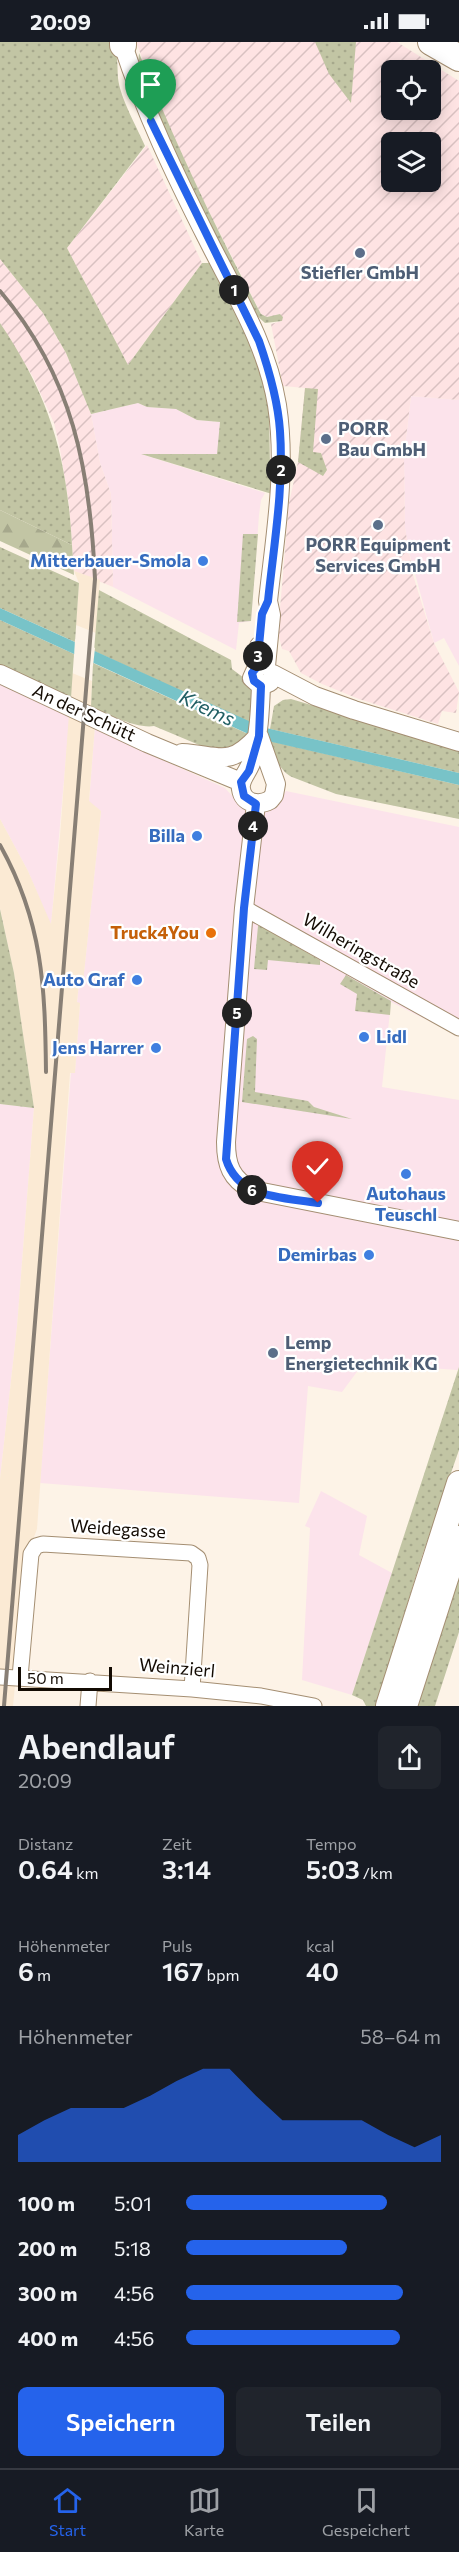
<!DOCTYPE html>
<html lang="de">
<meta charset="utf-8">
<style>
body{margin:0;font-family:Commissioner,sans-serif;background:#20242c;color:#f1f3f6;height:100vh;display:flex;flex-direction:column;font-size:22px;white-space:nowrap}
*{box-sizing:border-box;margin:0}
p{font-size:20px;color:#9ea1a6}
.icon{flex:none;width:33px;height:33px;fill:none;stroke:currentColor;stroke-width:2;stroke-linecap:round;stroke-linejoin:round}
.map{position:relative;height:1664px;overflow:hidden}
.panel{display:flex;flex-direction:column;background:#171b24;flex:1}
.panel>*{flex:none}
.fabs{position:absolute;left:381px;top:18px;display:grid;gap:12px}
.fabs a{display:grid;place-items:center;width:60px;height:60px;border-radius:9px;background:#171b24;box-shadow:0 3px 15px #0003;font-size:30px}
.scale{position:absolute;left:18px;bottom:15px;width:94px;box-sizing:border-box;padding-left:6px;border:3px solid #130b03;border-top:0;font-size:16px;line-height:21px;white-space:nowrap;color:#130b03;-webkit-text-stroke:4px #fff;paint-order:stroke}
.pin{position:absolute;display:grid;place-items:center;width:51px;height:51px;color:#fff;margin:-62px -26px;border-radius:50% 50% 50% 0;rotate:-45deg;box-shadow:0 0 6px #0007}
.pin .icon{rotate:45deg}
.km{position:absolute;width:30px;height:30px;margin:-15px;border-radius:50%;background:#222;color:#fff;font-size:16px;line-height:30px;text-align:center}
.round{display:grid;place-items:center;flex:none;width:63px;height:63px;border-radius:9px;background:#20242c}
.headline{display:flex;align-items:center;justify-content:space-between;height:102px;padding:0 18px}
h1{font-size:33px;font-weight:600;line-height:45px}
.metrics{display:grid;grid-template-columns:repeat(3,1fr);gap:9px;height:102px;padding:6px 18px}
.metrics div{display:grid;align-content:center}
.metrics b{font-size:26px;font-weight:600}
.metrics small{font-size:16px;font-weight:400}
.metrics p{font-size:16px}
.chart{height:168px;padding:12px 18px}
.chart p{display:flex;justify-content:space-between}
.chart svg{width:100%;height:108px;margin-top:6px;fill:#2563eb;opacity:.7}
.button{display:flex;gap:12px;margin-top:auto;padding:12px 18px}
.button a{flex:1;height:69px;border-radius:9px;background:#2563eb;color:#fff;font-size:24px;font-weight:600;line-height:69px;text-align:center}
.button a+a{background:#20242c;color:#f1f3f6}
ul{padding:0 18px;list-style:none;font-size:20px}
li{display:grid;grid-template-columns:96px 72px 1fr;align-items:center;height:45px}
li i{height:15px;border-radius:8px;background:#2563eb}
.status{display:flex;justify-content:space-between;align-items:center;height:42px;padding:0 30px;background:#171b24;direction:ltr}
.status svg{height:16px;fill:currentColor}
.tab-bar{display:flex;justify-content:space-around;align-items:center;height:84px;border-top:2px solid #363941;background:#171b24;font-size:16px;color:#9ea1a6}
.tab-bar a{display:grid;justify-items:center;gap:3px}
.tab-bar .current{color:#2563eb}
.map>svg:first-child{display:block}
.commercial{fill:#fce3eb}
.industrial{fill:url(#industrial-furrows);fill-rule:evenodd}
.built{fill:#fbead4}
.grass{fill:url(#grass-dots)}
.forest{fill:url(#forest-firs)}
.water{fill:#78c3c8}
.pier{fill:#fdf3e7}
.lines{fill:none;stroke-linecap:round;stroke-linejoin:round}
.minor-casing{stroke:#a48e72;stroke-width:17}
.tertiary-casing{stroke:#a48e72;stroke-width:20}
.primary-casing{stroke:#a48e72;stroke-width:26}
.trunk-casing{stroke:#a48e72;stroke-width:28}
.minor{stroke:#fff;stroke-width:15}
.tertiary{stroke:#fff;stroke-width:18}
.primary{stroke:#fff;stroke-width:24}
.trunk{stroke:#fff;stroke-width:26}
.rail{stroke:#887f75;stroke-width:4}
.route-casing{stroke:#fff;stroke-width:12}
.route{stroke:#2563eb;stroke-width:8}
.service-dot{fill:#5c6f8a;stroke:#fff;stroke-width:2}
.shop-dot{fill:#3f7fe0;stroke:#fff;stroke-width:2}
.food-dot{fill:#e8710a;stroke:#fff;stroke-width:2}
.labels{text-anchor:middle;stroke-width:4.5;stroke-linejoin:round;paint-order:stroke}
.service-label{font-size:18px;font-weight:bold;fill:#4e5e75;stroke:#fff}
.shop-label{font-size:18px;font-weight:bold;fill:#366cbe;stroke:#fff;text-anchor:end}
.street-label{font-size:18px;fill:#130b03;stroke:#fff}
.food-label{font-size:18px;font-weight:bold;fill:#c56008;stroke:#fff;text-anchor:end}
.water-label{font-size:20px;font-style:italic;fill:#215f64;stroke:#fff}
</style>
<div class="status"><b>20:09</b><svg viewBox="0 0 49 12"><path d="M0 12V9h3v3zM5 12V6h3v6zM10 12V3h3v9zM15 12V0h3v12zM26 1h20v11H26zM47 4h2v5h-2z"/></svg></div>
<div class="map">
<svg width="459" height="1664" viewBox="0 0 459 1664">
<defs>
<pattern id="industrial-furrows" width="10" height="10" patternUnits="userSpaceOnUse" patternTransform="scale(1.5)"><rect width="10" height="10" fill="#fee3e3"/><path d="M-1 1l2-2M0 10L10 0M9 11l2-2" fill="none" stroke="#d9c1c1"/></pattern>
<pattern id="grass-dots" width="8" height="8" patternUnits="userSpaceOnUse" patternTransform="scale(1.5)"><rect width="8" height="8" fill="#c2c5a4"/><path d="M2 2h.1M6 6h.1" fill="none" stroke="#a6a88c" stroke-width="1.8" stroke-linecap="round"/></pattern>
<pattern id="forest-firs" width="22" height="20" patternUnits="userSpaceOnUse" patternTransform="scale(1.5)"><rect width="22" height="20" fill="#c2c5a4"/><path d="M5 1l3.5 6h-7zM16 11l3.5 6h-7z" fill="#a6a88c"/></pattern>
</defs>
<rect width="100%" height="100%" fill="#fdf3e7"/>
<path class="commercial" d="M411,354l48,4v266l-15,-28 -10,5 -25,-91 -4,-24 -1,-73z
M138,361l9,4 29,2 21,11 23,2 -2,32 -74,1 121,38 -4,7 -2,15 -8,106 -12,2 -3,27 -123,-63 -2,-93 -11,-31 -9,-49z
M0,640l70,31 -19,213 -23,-55 -28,-52z
M95,683l50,27 80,36 19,21 12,4 12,-1 10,-6 8,-15 173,36v209l-68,-34 -9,85 77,13v267l-1,3 -88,-6 -11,5 -17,23 -34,-6 -9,117 -259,-20 31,-411h4l5,-69h-3l2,-20 4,-1 18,-171 -12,-9z
M0,1062l34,4 -17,219 -17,152z
M321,1449l46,25 -8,39 33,18 -40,122 -50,-15 8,-152 -5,-2z"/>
<path class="industrial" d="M136,0h261l62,39v319l-48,-4 -7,59 1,73 8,47 21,68 25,49 -3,21 -14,-2 -4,13 -79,-25 -37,-15 -21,-11 -12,-22 -7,-2 -4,-17 11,-129 9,-41 7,-74 -22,-2 -12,-62 11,-3 -2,-7 -13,3 -6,-3 -63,-124 -34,-75zM392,28h38v40h-38zM392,100h38v40h-38z
M147,103l55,118 -74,102 -61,-117z
M0,217l43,54 23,40 25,61 9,49 11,31 2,93 -39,-16 -5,-67 -9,-55 -6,-26 -21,-46 -33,-54z"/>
<path class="built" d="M74,529l26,9 -4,53 -20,-8 3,-42z
M72,631l20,8 -1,24 4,20 -6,76 12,10 -18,172h-4l-2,19 3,1 -5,70h-5l-33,456 -9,24 -15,153h-13v-227l17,-152 17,-219 -20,-135 -14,-65v-89l28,52 23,53 9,-88z"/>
<path class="grass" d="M0,0h110c9,10 7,23 8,36 2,20 19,49 27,68l-78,102 61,117 74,-102h9l42,81 16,62 1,61 4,6 -2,21 -131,-40h76l3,-32 -23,-2 -21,-11 -29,-2 -9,-4 -47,11 -25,-61 -23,-40 -43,-54z
M315,0h41l-5,61 -22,-29z
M139,11c36,90 77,176 122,261l6,3 13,-3 3,3 -1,4 -17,2 -9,-8 -64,-122 -54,-127z
M0,281c50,74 67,133 72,222l-72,-35z
M305,346l13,1 -5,63 8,1 6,17 -4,6 -25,-14z
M243,492h15l-7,87 -14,1z
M0,505l79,36 -4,59 -75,-34z
M99,548l132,70 1,9 20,15 -2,39 -156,-72z
M0,578l74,34 -3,44 -71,-31z
M93,621l155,71 -17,16 -27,-3 -50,-21c-17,3 -47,-12 -63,-20z
M291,657l168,50v24l-189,-44 4,-23 9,-6z
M270,699l189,44v34l-123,-25 -44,-17c-13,-6 -18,-23 -22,-36z
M0,867l14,64 20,135 -34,-4z
M258,884h3l59,34v5l-52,-5 -1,10 -13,-1z
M346,933l45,26 -1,14 -35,-4 2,-17 -17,-10z
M253,994l4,3 -2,53 53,9 6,6 38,12 -110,-17 5,-63z
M459,1325v83l-37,106 -46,150h-10l-3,-6 -11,-5z
M459,1535v55l-24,74h-18z"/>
<path class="forest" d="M0,468l72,35 2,30 -74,-34z"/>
<path class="water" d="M0,566l262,119 197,46v12l-200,-46 -259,-119z"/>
<path class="pier" d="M75,597l20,9 -2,18 -19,-9z"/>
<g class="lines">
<g class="minor-casing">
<path id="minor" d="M244,866l215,120
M0,1635l192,12 69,7 53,10
M20,1635l11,-123 5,-8 7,-2 148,9 7,5 2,7 -8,124
M88,1664l2,-25"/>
</g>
<g class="tertiary-casing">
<path id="tertiary" d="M123,3c22,67 52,130 84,193 27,54 60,106 70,167 10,65 -2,131 -9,196l3,14 -5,51
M259,604l-2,21 -5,11 9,8 9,-4
M0,632l147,69 94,39
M273,632l42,22 39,14 105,32
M259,694l17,48 -2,11 -4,5c-11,6 -27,4 -29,-11 -2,-10 9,-19 11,-29 7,-25 8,-49 9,-74
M182,711c37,2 47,15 75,-16
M256,762l-12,104 -18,234c0,23 5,37 26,48l207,41"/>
</g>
<g class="primary-casing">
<path id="primary" d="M388,1664l71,-223
M405,1664l54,-168"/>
</g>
<g class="trunk-casing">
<path id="trunk" d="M123,0v3
M431,0l28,16"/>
</g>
<use href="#minor" class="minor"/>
<use href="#tertiary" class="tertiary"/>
<use href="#primary" class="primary"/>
<use href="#trunk" class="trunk"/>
<path class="rail" d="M0,249c73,86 90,178 95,288l-91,1127
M0,803c43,77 45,142 46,227"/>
</g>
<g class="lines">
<g class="route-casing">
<path id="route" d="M151,79l108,220c10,29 19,59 21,90 4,56 -6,113 -12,170l-6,13 -5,53 -5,6 2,8 7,5 -2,50 -10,35 -8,11 3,14 12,8 -12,104 -18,251c12,40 57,38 92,44"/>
</g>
<use href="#route" class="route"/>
</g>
<g class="service-dot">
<circle cx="360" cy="211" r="6"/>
<circle cx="326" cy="397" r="6"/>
<circle cx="378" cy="483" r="6"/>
<circle cx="273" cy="1311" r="6"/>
</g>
<g class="shop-dot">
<circle cx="203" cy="519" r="6"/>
<circle cx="197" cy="794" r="6"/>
<circle cx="137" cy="938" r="6"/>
<circle cx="364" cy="995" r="6"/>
<circle cx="156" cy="1006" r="6"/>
<circle cx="406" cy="1132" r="6"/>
<circle cx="369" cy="1213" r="6"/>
</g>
<circle class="food-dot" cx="211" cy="891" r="6"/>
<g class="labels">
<g class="service-label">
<text x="360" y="237">Stiefler GmbH</text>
<text x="338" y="393" text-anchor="start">PORR<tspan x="338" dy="21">Bau GmbH</tspan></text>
<text x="378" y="509">PORR Equipment<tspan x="378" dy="21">Services GmbH</tspan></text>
<text x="285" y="1307" text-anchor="start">Lemp<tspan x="285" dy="21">Energietechnik KG</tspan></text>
</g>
<g class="shop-label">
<text x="191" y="525">Mitterbauer-Smola</text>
<text x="185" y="800">Billa</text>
<text x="125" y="944">Auto Graf</text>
<text x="376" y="1001" text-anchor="start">Lidl</text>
<text x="144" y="1012">Jens Harrer</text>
<text x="406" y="1158" text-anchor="middle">Autohaus<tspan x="406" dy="21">Teuschl</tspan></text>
<text x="357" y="1219">Demirbas</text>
</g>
<g class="street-label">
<text transform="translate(84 671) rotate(25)" y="6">An der Schütt</text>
<text transform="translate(361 909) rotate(30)" y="6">Wilheringstraße</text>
<text transform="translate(118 1487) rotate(4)" y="6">Weidegasse</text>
<text transform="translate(177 1626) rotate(5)" y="6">Weinzierl</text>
</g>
<g class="food-label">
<text x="199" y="897">Truck4You</text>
</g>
<g class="water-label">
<text transform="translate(207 666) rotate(25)" y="7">Krems</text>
</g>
</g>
</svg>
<div class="fabs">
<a><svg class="icon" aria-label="locate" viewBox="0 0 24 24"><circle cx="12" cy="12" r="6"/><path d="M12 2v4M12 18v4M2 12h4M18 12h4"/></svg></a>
<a><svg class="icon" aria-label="layers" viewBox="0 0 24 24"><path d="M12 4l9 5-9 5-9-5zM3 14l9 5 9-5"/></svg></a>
</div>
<div class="scale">50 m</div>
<div class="pin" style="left:151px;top:79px;background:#1e9e55"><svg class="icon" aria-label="arrive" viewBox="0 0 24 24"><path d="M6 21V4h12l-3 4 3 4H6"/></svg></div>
<div class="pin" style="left:318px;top:1161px;background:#d93025"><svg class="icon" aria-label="check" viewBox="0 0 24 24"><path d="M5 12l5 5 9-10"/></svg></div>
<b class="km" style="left:234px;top:248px">1</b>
<b class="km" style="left:281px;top:428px">2</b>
<b class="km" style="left:258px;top:614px">3</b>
<b class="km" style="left:253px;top:784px">4</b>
<b class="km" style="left:237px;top:971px">5</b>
<b class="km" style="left:252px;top:1148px">6</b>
</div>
<section class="panel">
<div class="headline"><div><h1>Abendlauf</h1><p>20:09</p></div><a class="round"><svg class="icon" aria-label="share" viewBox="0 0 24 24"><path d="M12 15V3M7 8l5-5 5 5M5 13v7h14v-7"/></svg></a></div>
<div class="metrics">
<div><p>Distanz</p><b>0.64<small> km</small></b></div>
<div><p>Zeit</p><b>3:14</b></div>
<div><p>Tempo</p><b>5:03<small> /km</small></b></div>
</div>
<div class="metrics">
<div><p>Höhenmeter</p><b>6<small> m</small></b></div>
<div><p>Puls</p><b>167<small> bpm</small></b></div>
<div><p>kcal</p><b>40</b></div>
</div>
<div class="chart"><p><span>Höhenmeter</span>58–64 m</p>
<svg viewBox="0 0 160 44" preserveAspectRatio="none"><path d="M0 44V33L10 27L20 22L30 22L40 22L50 17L60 11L70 6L80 6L90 17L100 27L110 27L120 27L130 27L140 33L150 38L160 33V44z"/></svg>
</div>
<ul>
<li><b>100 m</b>5:01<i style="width:79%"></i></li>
<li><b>200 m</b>5:18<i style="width:63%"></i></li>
<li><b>300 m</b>4:56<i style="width:85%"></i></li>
<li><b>400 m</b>4:56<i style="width:84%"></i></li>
</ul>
<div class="button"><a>Speichern</a><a>Teilen</a></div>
</section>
<nav class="tab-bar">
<a class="current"><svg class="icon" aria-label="home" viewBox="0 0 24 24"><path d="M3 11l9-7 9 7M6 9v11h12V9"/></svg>Start</a>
<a><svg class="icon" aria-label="map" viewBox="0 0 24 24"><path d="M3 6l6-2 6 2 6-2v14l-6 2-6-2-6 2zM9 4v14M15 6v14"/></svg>Karte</a>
<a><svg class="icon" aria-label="saved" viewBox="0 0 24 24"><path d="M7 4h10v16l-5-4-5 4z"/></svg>Gespeichert</a>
</nav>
